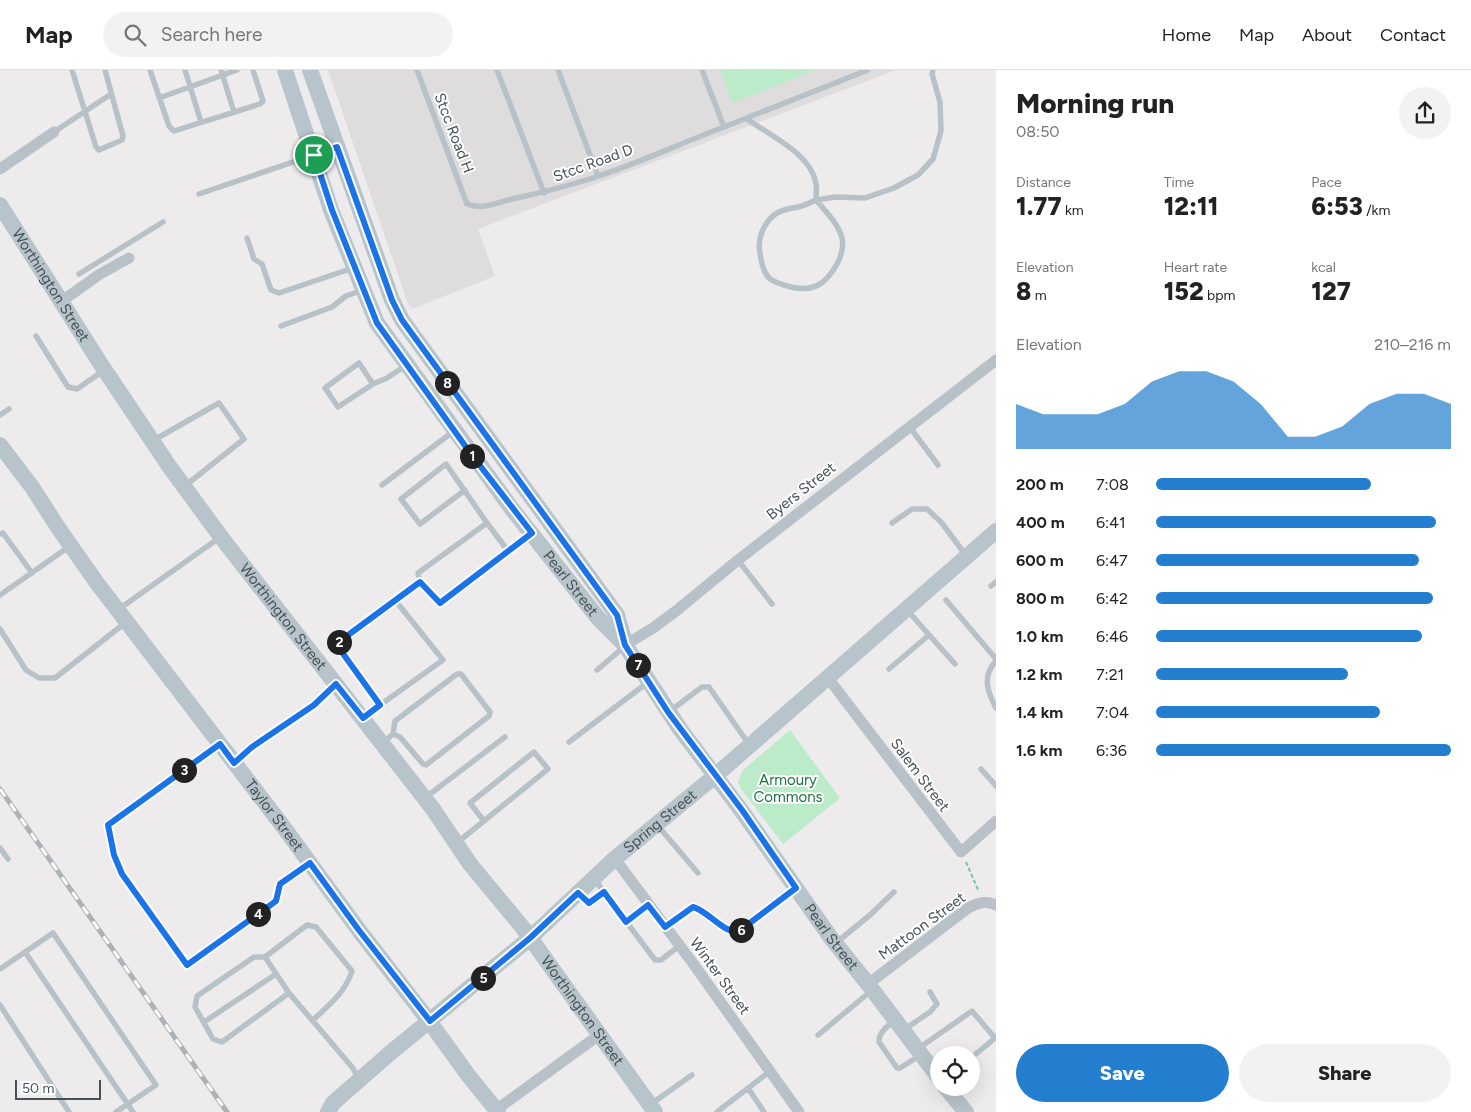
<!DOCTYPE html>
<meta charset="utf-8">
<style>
body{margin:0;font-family:Figtree,sans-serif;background:#f2f2f2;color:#222;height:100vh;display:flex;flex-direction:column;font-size:19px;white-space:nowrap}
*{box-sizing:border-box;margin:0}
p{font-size:16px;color:#767676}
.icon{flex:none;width:28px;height:28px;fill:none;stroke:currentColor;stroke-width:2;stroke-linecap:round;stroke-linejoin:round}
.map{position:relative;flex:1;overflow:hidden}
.details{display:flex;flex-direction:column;background:#fff;width:475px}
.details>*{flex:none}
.buttons{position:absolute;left:930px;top:976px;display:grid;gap:10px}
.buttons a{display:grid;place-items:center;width:50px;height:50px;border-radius:50%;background:#fff;box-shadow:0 5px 20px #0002;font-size:25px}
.scale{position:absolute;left:15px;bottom:12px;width:86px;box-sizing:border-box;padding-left:5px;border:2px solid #455057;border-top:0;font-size:14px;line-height:18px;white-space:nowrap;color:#455057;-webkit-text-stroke:4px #fff;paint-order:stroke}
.pin{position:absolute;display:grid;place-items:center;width:42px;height:42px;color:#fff;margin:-21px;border:2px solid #fff;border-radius:50%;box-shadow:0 1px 5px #0007}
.km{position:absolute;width:25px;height:25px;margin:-12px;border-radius:50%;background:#222;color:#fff;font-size:14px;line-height:25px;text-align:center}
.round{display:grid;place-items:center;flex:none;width:52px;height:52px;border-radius:26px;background:#f2f2f2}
.head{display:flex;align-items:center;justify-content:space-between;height:85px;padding:0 20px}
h1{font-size:28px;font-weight:800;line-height:38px}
.stats{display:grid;grid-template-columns:repeat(3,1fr);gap:8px;height:85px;padding:5px 20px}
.stats div{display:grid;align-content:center}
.stats b{font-size:25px;font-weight:800}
.stats small{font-size:14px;font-weight:400}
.stats p{font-size:14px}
.chart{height:140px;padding:10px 20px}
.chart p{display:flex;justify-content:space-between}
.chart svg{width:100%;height:90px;margin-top:5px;fill:#237ed0;opacity:.7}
.button{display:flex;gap:10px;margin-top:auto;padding:10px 20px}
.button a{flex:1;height:58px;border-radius:30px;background:#237ed0;color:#fff;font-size:20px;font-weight:800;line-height:58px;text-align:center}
.button a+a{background:#f2f2f2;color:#222}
ul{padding:0 20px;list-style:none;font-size:16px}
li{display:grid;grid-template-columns:80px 60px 1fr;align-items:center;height:38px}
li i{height:12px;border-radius:6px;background:#237ed0}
header{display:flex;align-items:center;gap:30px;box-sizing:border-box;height:70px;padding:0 25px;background:#fff;border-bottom:1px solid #e0e0e0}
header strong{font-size:24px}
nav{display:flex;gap:28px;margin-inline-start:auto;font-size:18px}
.search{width:350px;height:45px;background:#f2f2f2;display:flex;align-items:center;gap:12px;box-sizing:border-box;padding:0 18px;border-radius:28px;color:#767676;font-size:19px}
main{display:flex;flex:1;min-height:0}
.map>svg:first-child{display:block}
.education{fill:#dfdcdd}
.green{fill:#bbebc9}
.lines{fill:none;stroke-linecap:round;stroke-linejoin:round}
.path{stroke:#76c697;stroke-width:2;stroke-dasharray:4 2.5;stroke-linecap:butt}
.lane{stroke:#b7c1c7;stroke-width:5.5}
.street{stroke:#b7c1c7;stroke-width:11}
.secondary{stroke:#b8c4cc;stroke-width:16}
.rail-casing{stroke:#aeb2b6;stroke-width:5}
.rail{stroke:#fff;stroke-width:3;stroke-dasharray:9;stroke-linecap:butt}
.route-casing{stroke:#fff;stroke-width:10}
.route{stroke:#1a73e8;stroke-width:6}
.labels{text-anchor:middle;stroke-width:4;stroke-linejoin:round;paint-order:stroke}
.street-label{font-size:15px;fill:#455057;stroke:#fff}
.park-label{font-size:15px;fill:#1c7340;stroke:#fff}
</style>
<header>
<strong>Map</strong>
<div class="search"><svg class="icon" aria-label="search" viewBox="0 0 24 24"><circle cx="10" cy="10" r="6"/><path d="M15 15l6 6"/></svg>Search here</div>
<nav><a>Home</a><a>Map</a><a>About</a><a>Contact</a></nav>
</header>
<main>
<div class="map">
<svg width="996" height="1042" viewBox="0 0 996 1042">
<rect width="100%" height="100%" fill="#eeebec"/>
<path class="education" d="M328,0h568l-418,159 17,47 -83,33 -4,-5z"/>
<path class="green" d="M720,0h96l-84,33z
M790,660l50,68 -57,46 -42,-55 -3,-7 5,-12z"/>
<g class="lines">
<path class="path" d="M966,792l13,30"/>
<path class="lane" d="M72,0l24,77 3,3 23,-10 1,-4 -18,-66
M150,0l19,56 5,5 86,-27 3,-3 -10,-31
M185,0l16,52
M221,0l13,42
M417,0l50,134c15,6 29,-1 45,-5 28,-6 56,-13 84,-22 43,-14 85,-34 128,-50
M497,0l47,123
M558,0l40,106
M702,0l22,57 144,-57
M159,28l78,-28
M747,49c22,16 65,35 69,65 1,5 0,11 0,16 -4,2 -9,4 -14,6 -11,3 -19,2 -28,9 -11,9 -17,25 -14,38 1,8 3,19 9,25 4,4 13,6 18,8 24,7 38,0 50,-22 4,-7 7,-19 5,-26 -4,-15 -16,-26 -26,-38l20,-3 29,1 29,-10 24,-13 15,-16 8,-28 -1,-29 -8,-28 1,-4
M54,62l57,-38
M199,124l138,-47
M247,168l7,21 8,5 9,26 8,3 74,-25
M79,204l84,-52
M281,256l51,-19 14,-11 17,-6
M36,266l32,51 9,2 26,-18
M373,314l-14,-21 -34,25 13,19 35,-23 14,-6 18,-12
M0,345l9,-6
M909,356l29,39
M154,370l65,-37 25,36 -58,46
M382,415l72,-54
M487,453l21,28
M892,453l20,-14h15l14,13 24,32
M0,464l3,-1 29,40
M738,490l34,44
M420,512l-2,-9 69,-50 -41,-59 -45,35 19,25 45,-34
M991,516l5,-4
M0,525l70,-49
M946,530l50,59
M119,539l100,-71
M907,540l48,54
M0,559l26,41 13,8h16l70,-55
M996,591c-14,15 -9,30 0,47
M889,599l40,-34
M597,600l27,-23
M380,635l63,-45 -48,-60
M670,641l32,-24h7l39,56
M363,648l17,-13 -44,-61 84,-62 19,21 91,-68
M384,672l9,-8 2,-13 62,-47h4l29,38 -1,4 -63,49 -3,-1 -23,-27 -7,-3
M569,672l78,-59
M219,675l-110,80 5,30 8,19 65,91 89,-64 4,-16 29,-21
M236,691l16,-14 62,-42 21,-21
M981,699l15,17
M426,727l79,-60
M658,756l40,47
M458,772l90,-73 -14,-17 -64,51 14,18
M0,778l8,11
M595,810l60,80h6l18,-14
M579,823l10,10 15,-11
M626,852l23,-17
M665,857l28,-20c14,4 30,25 45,24l57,-42
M837,872l33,-27 24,-23
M25,882l108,160
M265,887l24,36 63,74 7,11
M0,899l53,-36 103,152 -40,27
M289,923l-67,49 -9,-3 -18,-32 2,-11 57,-39h11l42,-32 9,2 36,44c-7,22 -23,34 -39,49
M0,935l69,107
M894,950c-6,6 -16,13 -15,22l18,26h3l19,-12
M204,952l72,-48
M905,959l25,-17 7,-8 -7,-12
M818,965l53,-44
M919,978l53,-37 23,27 -24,20
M748,1018l16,24
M651,1034l41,-29
M717,1042l52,-40"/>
<path class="street" d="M0,99l54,-37
M62,231l38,-27 29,-16
M625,575l28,-17 23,-17 62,-51 258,-200
M828,608l133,174 35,-31
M615,789l77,103 107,150
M868,914l100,-76c10,-5 17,-8 28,-3
M496,1040l103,-75"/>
<g class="secondary">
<path id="s1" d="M285,0l46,140 46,113 135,186 86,109 27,27 55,84 61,81 90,128 37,46 71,94"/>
<path d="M310,0l82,230 10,20 215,295 8,28"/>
<path id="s2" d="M0,135l102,161 67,100 52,71 212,272 37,55 53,64 132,184"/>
<path id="s3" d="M0,375l32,42 27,42 38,54 188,246 73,100 71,92 39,54 30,37"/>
<path d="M946,1018l20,24"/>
<path id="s4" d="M328,1042l5,-9 56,-49 141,-116 82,-77 104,-86 280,-244"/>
</g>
<g class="rail-casing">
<path id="rail" d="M0,719l227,323"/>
</g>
<use href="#rail" class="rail"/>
</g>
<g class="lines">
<g class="route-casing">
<path id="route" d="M337,77l55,153 10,20 215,295 8,30 43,67 74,98 54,78 -58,44c-16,0 -30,-21 -45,-25l-28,20 -17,-22 -22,17 -22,-30 -15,11 -11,-10 -48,45 -100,83 -72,-92 -48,-66 -30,21 -4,17 -89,64 -65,-91 -8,-19 -6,-30 112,-81 14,19 18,-16 62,-42 22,-21 27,34 17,-13 -44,-61 84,-62 20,21 92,-70 -61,-79 -94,-131 -45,-113 -18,-55z"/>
</g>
<use href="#route" class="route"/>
</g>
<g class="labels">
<g class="street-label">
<text transform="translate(454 63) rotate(69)" y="5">Stcc Road H</text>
<text transform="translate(593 93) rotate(-20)" y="5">Stcc Road D</text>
<text dy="5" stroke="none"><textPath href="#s2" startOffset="95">Worthington Street</textPath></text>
<text transform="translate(801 421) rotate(-38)" y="5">Byers Street</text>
<text dy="5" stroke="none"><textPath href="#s1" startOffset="594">Pearl Street</textPath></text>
<text dy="5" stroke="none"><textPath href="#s2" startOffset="500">Worthington Street</textPath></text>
<text transform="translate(920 705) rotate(53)" y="5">Salem Street</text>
<text dy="5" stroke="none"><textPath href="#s3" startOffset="461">Taylor Street</textPath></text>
<text dy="5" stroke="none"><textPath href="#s4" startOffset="442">Spring Street</textPath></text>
<text transform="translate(922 856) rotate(-36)" y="5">Mattoon Street</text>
<text dy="5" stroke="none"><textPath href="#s1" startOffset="1034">Pearl Street</textPath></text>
<text transform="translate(720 906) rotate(54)" y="5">Winter Street</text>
<text dy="5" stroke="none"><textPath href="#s2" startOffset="995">Worthington Street</textPath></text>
</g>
<g class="park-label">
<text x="788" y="715">Armoury<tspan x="788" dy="17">Commons</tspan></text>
</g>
</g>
</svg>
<div class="buttons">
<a><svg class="icon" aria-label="locate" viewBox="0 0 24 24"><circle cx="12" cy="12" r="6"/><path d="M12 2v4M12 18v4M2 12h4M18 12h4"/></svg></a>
</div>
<div class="scale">50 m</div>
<div class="pin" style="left:314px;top:85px;background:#1e9e55"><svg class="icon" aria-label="arrive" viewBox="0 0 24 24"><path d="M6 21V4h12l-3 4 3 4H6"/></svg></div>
<b class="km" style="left:472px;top:386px">1</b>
<b class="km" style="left:339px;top:572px">2</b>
<b class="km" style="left:184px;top:700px">3</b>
<b class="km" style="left:258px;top:844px">4</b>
<b class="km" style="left:483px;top:908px">5</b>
<b class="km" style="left:741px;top:860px">6</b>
<b class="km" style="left:638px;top:595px">7</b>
<b class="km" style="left:447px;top:313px">8</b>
</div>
<section class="details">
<div class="head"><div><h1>Morning run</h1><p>08:50</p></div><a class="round"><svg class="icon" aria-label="share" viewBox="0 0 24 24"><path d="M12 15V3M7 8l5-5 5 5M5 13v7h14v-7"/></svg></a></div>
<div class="stats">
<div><p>Distance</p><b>1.77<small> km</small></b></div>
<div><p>Time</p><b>12:11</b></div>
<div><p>Pace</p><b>6:53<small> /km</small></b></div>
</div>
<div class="stats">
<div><p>Elevation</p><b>8<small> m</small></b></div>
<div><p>Heart rate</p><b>152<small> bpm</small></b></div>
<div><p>kcal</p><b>127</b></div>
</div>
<div class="chart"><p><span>Elevation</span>210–216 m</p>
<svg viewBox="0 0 160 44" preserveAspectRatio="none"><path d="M0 44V22L10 27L20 27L30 27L40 22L50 11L60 6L70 6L80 11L90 22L100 38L110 38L120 33L130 22L140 17L150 17L160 22V44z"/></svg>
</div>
<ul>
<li><b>200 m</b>7:08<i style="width:73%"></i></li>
<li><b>400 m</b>6:41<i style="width:95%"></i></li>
<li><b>600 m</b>6:47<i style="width:89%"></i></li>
<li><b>800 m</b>6:42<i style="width:94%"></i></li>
<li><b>1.0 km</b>6:46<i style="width:90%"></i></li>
<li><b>1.2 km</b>7:21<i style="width:65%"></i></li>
<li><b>1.4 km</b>7:04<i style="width:76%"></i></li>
<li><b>1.6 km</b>6:36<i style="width:100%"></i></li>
</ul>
<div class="button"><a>Save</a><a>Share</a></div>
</section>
</main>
